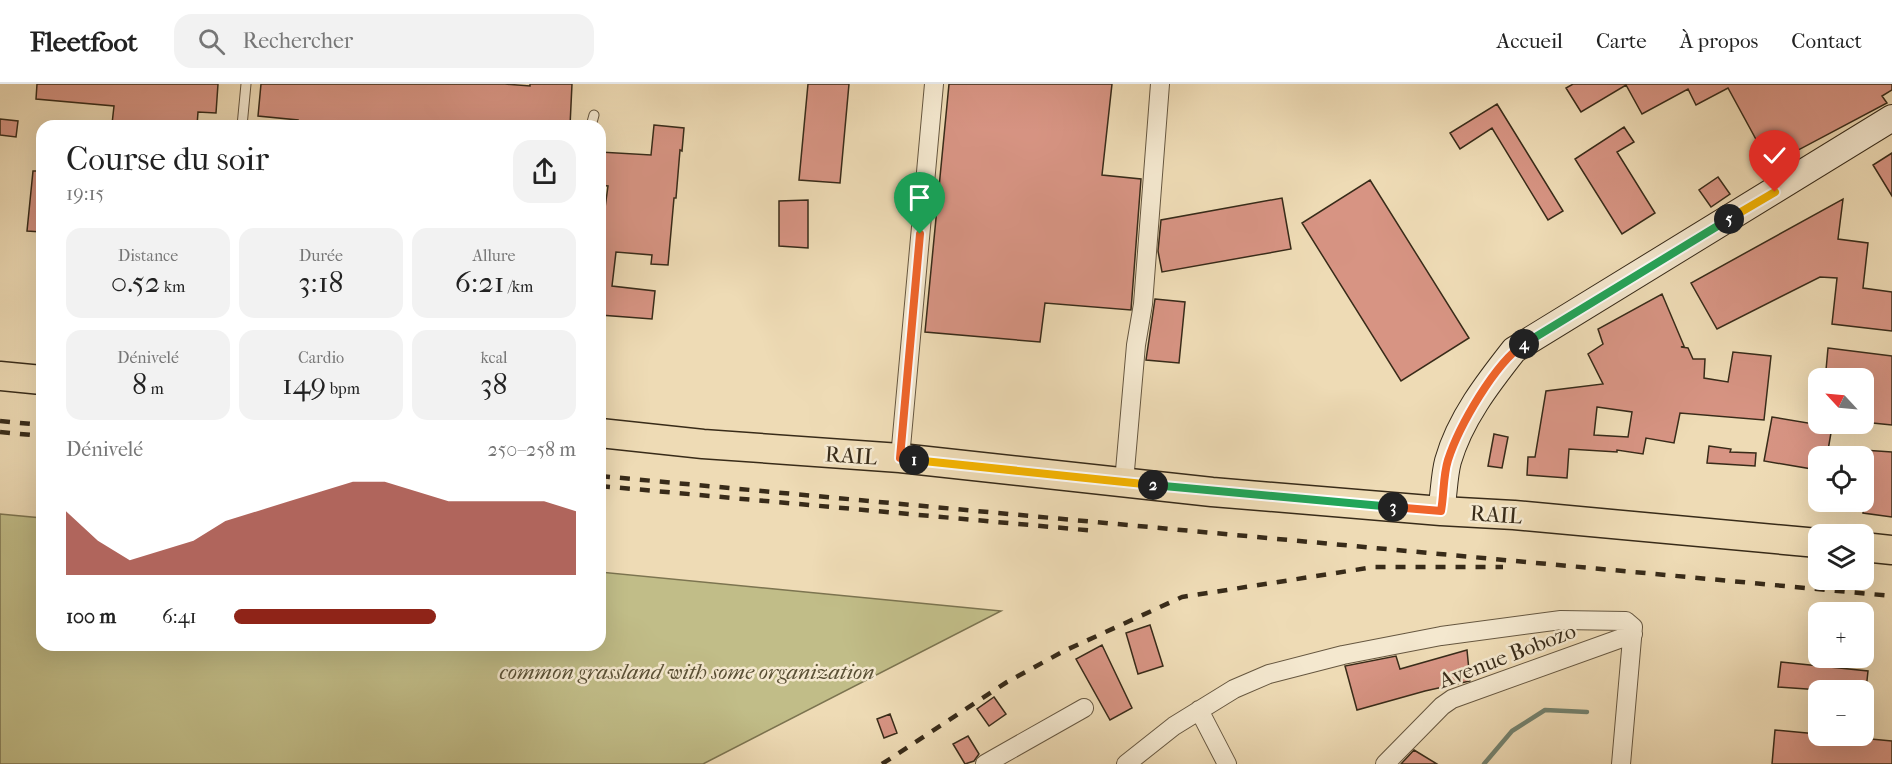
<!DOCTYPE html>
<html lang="fr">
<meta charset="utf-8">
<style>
body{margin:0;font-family:"IM FELL French Canon",serif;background:#f2f2f2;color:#222;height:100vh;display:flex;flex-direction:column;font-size:22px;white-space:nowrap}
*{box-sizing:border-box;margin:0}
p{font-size:20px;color:#767676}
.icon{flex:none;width:33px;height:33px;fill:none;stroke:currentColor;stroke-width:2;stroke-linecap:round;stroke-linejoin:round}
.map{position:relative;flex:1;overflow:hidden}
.drawer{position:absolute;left:36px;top:36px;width:570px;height:531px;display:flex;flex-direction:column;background:#fff;border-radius:18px;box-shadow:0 6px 24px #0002}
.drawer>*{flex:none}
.needle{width:39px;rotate:296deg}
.fabs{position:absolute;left:1808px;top:284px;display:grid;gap:12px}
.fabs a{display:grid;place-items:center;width:66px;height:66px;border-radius:12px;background:#fff;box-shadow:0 6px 24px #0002;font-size:30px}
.pin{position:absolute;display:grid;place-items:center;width:51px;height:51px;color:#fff;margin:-62px -26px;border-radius:50% 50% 50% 0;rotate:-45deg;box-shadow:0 0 6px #0007}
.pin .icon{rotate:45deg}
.km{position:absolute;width:30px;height:30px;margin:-15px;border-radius:50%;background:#222;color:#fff;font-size:16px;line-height:30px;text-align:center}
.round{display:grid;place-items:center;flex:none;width:63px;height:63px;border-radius:18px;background:#f2f2f2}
.summary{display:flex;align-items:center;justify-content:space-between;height:102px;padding:0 30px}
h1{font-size:33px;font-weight:600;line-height:45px}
.figures{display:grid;grid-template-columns:repeat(3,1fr);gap:9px;height:102px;padding:6px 30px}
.figures div{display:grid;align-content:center;border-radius:15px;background:#f2f2f2;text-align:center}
.figures b{font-size:30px;font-weight:600}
.figures small{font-size:16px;font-weight:400}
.figures p{font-size:16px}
.chart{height:168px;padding:12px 30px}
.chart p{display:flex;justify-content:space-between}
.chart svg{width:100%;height:108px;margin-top:6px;fill:#8f2418;opacity:.7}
ul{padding:0 30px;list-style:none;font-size:20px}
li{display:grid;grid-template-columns:96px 72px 1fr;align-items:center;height:45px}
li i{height:15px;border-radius:8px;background:#8f2418}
header{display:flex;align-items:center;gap:36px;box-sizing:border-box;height:84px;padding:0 30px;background:#fff;border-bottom:2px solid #e0e0e0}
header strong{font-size:28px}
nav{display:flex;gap:33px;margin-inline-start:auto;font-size:21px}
.search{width:420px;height:54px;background:#f2f2f2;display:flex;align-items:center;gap:15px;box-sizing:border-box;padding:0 21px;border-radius:18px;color:#767676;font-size:22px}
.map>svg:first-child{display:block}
.green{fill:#c1bd88;stroke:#7c7450;stroke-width:1.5}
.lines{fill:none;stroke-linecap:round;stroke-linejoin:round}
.stream{stroke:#73826f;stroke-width:4.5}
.building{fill:#d79483;stroke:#382b19;stroke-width:1.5;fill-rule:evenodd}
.lane-casing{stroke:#665740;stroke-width:11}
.street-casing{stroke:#665740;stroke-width:20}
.secondary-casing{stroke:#382b19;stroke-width:28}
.primary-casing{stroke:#382b19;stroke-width:31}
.lane{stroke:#f4e8cf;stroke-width:9}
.street{stroke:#f4e8cf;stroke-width:18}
.secondary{stroke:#f4e8cf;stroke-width:26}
.primary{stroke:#eedbb5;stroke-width:28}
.rail{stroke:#382b19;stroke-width:4.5;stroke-dasharray:10 10;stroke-linecap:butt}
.split-1-casing{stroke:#fff;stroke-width:12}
.split-2-casing{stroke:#fff;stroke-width:12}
.split-3-casing{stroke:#fff;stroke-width:12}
.split-4-casing{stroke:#fff;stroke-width:12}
.split-5-casing{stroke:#fff;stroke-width:12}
.split-6-casing{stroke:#fff;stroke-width:12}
.split-1{stroke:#f0652b;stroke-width:8}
.split-2{stroke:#f5b400;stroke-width:8}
.split-3{stroke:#22a559;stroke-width:8}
.split-4{stroke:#f0652b;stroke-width:8}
.split-5{stroke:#22a559;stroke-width:8}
.split-6{stroke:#f5b400;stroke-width:8}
.labels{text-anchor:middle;stroke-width:5;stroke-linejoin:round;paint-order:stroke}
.street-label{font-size:22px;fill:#382b19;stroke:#f4e8cf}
.park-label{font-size:22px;font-style:italic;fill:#5a5035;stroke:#f4e8cf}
</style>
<header>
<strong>Fleetfoot</strong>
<div class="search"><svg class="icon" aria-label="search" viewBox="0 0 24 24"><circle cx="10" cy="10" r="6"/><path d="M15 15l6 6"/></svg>Rechercher</div>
<nav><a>Accueil</a><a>Carte</a><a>À propos</a><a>Contact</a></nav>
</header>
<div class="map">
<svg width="1892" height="680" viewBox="0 0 1892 680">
<rect width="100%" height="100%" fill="#eedbb5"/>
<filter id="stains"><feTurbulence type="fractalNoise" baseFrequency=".00333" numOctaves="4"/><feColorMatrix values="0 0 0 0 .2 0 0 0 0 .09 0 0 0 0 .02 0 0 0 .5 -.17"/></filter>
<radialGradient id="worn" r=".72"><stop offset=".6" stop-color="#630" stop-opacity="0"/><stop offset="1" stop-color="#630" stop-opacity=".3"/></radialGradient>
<path class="green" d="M0,430l42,4v127h558v-73l401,39 -298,153h-703z"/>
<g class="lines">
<path class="stream" d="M1484,680l28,-33 33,-21 42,2"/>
</g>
<path class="building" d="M37,0h181l-2,29 -18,-1 -1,14 -85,-2 2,-18 -78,-7z
M261,0h244l25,2v-2h42l-2,42h-204l-48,-4 -1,4h-20l1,-6 -40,-4z
M808,0h41l-9,99 -41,-3z
M949,0h163l-10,91 39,4 -10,131 -86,-7 -5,39 -115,-10z
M1573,0h319v6l-10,6 5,7 -117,62 -42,-77 -32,17 -8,-16 -46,25 -16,-29 -45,27 -15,-24z
M1497,20l66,107 -15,9 -56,-92 -32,21 -10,-16z
M0,35l18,2 -2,16 -16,-2z
M654,41l30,3 -2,23 -2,-1 -4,48h-2l-6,67 -17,-1 1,-9 -36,-3 -4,34 43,5 -3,28 -52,-4v-54l4,-31h-2l6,-44 -8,-1v-33l51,3z
M1624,43l10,15 -17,10 38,61 -33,21 -47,-75z
M1892,69v43l-19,-31z
M33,87h9v61l-15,-1z
M1718,93l12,17 -19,13 -12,-17z
M1370,96l99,158 -68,43 -99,-158z
M1282,114l9,51 -129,23 -4,-21 3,-31z
M1843,115l-5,40 30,4 -5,45 29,4v39l-60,-7 5,-46 -17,-1 -103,52 -26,-46z
M808,116v48l-29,-2v-45z
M1662,210l22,52 -3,1 7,1 5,11h12l-1,19 24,4 5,-30 38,4 -7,64 -84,-7 -6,30 -28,-5 -3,16 -26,-4v2l-48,-3 -2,29 -40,-3 1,-18h7l11,-66 57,-7 -15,-30 15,-10 -5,-15zM1597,323l35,5 -4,25 -34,-2z
M1155,215l30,3 -6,61 -33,-3z
M1828,264l64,8v69l-29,-3v-44h-24v-6l-13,-2z
M1772,333l60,10 -5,29h-9v14l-54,-9z
M1494,350l14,3 -6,31 -14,-2z
M1709,362l22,3 -1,3 26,1 -1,13 -48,-3z
M1863,366l29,2v65l-29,-4 4,-35 -4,-1z
M1150,541l13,41 -25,8 -12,-41z
M1102,561l30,63 -22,12 -34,-61z
M1467,566l3,31 -45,10 -68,19 -12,-44 51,-10 4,13z
M1781,578l87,9 -2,19h-45l-43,-3z
M994,613l12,17 -17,12 -12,-17z
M890,630l7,19 -13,5 -7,-19z
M1775,646l117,11v23h-120z
M968,652l11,18 -5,7 -9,3 -12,-20z
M1414,666l23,14h-36z"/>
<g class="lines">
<g class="lane-casing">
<path id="lane" d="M242,42l4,-42
M591,42l3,-11"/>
</g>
<g class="street-casing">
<path id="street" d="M900,374l34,-374
M1124,398l12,-137 7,-41 17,-220
M1199,626l28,54
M985,680l99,-56
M1126,680l48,-38 60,-37 35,-15 74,-19 98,-19 120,-16 65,1 7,6 -12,137
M1385,680l57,-58 10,-7 181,-65"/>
</g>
<g class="secondary-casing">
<path id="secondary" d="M1441,427c3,-16 3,-35 7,-50 12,-42 40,-78 66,-111l378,-232"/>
</g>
<g class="primary-casing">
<path id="primary" d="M0,292l42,4
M600,349l103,11 197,14 312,34 229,19 73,4 304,28
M1863,463l29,3"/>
</g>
<use href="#lane" class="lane"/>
<use href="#street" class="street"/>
<use href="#secondary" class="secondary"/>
<use href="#primary" class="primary"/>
<path class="rail" d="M0,337l42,4
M0,348l42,4
M600,392l1292,120
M600,402l496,45
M882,680l125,-82 57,-31 118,-54 192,-30h129"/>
</g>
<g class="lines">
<g class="split-1-casing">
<path id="split-1" d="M914,376l-14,-2 20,-224"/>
</g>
<g class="split-2-casing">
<path id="split-2" d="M914,376l239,25"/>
</g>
<g class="split-3-casing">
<path id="split-3" d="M1153,401l240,22"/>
</g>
<g class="split-4-casing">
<path id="split-4" d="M1393,423l48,4c3,-16 2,-35 7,-51 11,-34 47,-97 76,-116"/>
</g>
<g class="split-5-casing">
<path id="split-5" d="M1524,260l205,-125"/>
</g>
<g class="split-6-casing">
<path id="split-6" d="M1729,135l46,-27"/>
</g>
<use href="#split-1" class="split-1"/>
<use href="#split-2" class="split-2"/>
<use href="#split-3" class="split-3"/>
<use href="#split-4" class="split-4"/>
<use href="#split-5" class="split-5"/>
<use href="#split-6" class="split-6"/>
</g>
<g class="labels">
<g class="street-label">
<text transform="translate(851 371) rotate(4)" y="8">RAIL</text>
<text transform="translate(1496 430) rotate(4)" y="8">RAIL</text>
<text transform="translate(1507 571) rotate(-21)" y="8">Avenue Bobozo</text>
</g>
<g class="park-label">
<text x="687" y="595">common grassland with some organization</text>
</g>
</g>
<rect width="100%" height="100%" filter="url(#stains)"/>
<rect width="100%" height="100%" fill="url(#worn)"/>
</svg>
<div class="fabs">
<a><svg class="needle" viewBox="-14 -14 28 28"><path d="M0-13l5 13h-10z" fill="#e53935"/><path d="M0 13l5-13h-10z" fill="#767676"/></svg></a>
<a><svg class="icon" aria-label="locate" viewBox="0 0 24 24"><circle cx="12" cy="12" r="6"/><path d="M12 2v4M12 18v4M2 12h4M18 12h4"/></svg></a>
<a><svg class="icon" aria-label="layers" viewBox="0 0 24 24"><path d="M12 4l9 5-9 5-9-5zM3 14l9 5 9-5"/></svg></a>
<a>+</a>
<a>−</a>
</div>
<div class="pin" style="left:920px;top:150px;background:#1e9e55"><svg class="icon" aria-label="arrive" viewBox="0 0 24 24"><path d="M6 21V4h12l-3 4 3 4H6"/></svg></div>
<div class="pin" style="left:1775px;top:108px;background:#d93025"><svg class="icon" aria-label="check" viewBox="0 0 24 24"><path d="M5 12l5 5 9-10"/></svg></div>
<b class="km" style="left:914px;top:376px">1</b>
<b class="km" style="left:1153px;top:401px">2</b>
<b class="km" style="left:1393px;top:423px">3</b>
<b class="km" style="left:1524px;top:260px">4</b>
<b class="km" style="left:1729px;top:135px">5</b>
<section class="drawer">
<div class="summary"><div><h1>Course du soir</h1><p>19:15</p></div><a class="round"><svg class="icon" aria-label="share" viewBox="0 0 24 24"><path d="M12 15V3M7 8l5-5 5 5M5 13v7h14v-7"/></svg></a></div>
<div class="figures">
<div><p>Distance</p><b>0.52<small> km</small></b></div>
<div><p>Durée</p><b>3:18</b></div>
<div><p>Allure</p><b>6:21<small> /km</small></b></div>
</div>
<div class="figures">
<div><p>Dénivelé</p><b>8<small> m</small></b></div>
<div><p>Cardio</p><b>149<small> bpm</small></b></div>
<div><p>kcal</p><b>38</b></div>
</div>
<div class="chart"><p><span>Dénivelé</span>250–258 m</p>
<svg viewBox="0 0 160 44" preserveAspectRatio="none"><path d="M0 44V18L10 30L20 38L30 34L40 30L50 22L60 18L70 14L80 10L90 6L100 6L110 10L120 14L130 14L140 14L150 14L160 18V44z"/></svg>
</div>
<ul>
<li><b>100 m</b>6:41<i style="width:59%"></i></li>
</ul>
</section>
</div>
